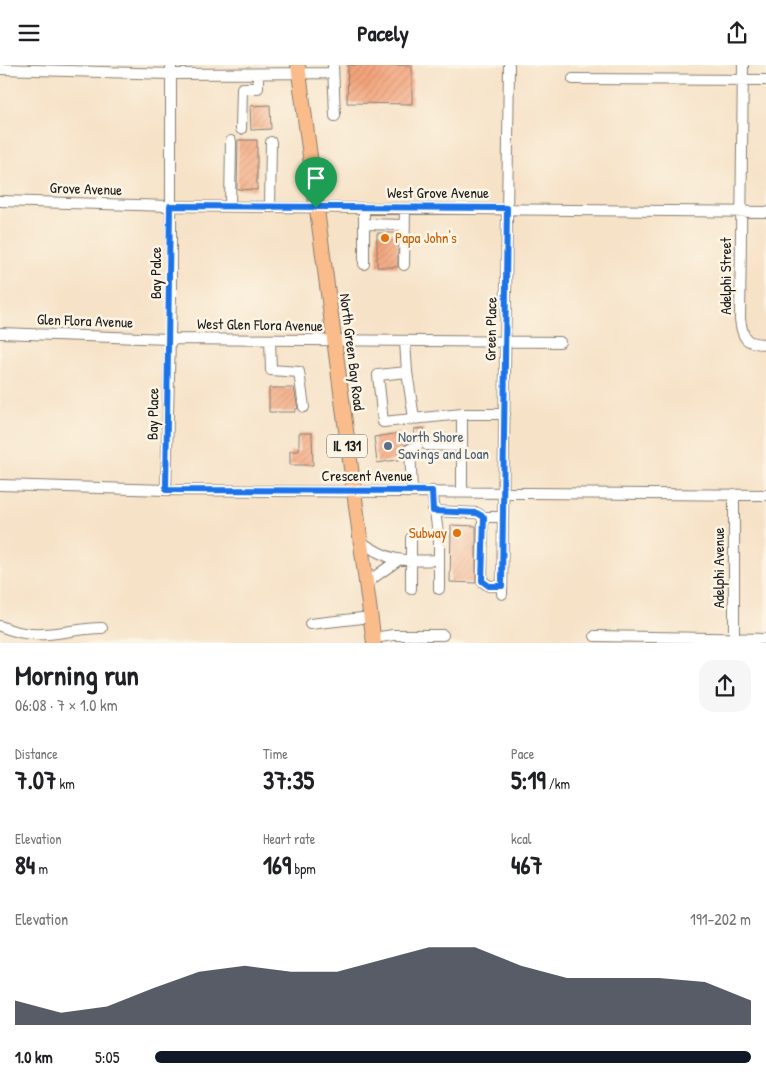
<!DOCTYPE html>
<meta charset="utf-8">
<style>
body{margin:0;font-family:"Patrick Hand",sans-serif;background:#f6f6f6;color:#202124;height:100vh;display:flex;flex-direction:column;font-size:19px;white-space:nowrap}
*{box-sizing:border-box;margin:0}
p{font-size:16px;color:#757577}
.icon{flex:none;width:28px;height:28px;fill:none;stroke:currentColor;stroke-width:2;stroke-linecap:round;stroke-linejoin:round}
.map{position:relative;height:578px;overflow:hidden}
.sheet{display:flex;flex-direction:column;background:#fff;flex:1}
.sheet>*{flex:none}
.pin{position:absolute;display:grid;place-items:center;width:42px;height:42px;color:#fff;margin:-51px -21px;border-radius:50% 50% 50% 0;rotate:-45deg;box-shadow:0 0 5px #0007}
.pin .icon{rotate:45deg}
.round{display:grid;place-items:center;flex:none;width:52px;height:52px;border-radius:15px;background:#f6f6f6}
.overview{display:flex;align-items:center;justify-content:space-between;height:85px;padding:0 15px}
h1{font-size:28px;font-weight:700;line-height:38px}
.figures{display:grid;grid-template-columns:repeat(3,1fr);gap:8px;height:85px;padding:5px 15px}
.figures div{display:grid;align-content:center}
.figures b{font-size:25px;font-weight:700}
.figures small{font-size:14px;font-weight:400}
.figures p{font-size:14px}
.chart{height:140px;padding:10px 15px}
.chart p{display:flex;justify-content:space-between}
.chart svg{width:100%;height:90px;margin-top:5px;fill:#111827;opacity:.7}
ul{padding:0 15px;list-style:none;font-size:16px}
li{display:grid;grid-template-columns:80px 60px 1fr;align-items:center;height:38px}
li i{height:12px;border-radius:6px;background:#111827}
header{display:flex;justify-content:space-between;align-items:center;height:65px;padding:0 15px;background:#fff;font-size:22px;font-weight:700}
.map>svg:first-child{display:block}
.building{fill:url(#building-hatch)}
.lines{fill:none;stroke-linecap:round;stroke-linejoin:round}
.minor-casing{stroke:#897f72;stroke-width:12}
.major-casing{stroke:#897f72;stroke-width:16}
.minor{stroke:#fff;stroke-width:10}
.major{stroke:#fabc8b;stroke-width:14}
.route-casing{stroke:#fff;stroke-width:10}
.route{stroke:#1a73e8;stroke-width:6}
.food-dot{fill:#e8710a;stroke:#fcf5e5;stroke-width:2}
.service-dot{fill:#5c6f8a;stroke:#fcf5e5;stroke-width:2}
.labels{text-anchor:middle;stroke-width:5;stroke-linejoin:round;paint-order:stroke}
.shield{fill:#fcf5e5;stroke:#5f5d58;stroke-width:1}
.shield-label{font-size:14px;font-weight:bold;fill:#1c1c1c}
.street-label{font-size:15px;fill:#1c1c1c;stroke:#fcf5e5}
.food-label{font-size:15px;fill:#c56008;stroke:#fcf5e5;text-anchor:start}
.service-label{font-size:15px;fill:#4e5e75;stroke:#fcf5e5;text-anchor:start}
</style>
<header><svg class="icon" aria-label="menu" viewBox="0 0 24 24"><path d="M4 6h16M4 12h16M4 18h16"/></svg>Pacely<svg class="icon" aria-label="share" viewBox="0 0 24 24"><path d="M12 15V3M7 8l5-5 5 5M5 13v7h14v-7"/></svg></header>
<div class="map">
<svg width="766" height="578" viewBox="0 0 766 578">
<defs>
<pattern id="building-hatch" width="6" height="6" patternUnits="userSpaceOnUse" patternTransform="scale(1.25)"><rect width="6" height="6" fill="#f3a47b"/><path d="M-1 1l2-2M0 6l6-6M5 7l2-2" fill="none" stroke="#d08d6a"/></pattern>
</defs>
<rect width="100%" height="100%" fill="#fcf5e5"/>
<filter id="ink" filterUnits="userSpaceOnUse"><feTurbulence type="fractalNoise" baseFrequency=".02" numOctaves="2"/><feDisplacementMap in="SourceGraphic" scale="10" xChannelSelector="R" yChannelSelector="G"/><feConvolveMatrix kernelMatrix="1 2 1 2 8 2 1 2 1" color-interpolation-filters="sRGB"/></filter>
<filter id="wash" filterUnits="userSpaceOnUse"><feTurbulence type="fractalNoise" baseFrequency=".0096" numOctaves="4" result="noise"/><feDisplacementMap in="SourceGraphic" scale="20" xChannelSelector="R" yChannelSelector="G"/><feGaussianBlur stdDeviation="1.12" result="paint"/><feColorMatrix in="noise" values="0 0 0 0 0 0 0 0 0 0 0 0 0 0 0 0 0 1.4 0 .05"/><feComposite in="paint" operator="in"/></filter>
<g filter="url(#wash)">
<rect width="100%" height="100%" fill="#f6e2c7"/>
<g id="blocks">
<path class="building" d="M348,0h64v39l-65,-1z
M270,40l1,24 -20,1 -1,-24z
M238,75h19v50l-20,-1z
M377,168h21v34h-21z
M269,323h25l4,21h-3v3h-26z
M424,363l2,10 -4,3 -8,-1 -9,5 -3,6 1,8 -26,4 -3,-26 26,-4 1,9 14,-3 -1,-10z
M299,368h13l1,32h-23v-14h9z
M451,460l25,1v57l-26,-1z"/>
</g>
</g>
<g filter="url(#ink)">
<use href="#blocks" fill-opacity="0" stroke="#897f72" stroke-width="1"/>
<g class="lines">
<g class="minor-casing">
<path id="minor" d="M333,0l2,51
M743,0l-3,254c3,20 5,25 26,25
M0,4l171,5 162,-1
M573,14l193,1
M241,64l1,-41h16v-13
M0,136l170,5 596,6
M230,141l1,-65
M270,142l1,-65
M364,143v56
M364,159l41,1
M404,200l1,-57
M0,268l169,6 391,3
M270,275l1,30 28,2 5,35
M405,276l2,31 7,46
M407,307l-29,3 5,47 79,-8
M427,380l35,1
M0,420l166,5 600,5
M166,425l5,-193v-232
M412,426l-2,-42 7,-3
M432,426l7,49v49
M462,427v-78h43
M433,446l44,2 6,4h20
M483,452l-1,64 7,5h13
M411,473v51
M360,476c31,22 43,20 79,19
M366,521l7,-8 24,-17
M502,529l7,-529
M310,559l61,-7
M0,561c41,17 61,3 102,2
M595,571l171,3
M374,573l19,-3h50
M734,578v-149"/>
</g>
<g class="major-casing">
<path id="major" d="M298,0l76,578"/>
</g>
<use href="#minor" class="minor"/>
<use href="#major" class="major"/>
</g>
</g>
<g class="lines" filter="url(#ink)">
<g class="route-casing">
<path id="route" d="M170,141l337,2 -5,378h-13l-7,-5 2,-64 -7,-4 -44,-2 -1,-20 -266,-1z"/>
</g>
<use href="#route" class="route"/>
</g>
<g class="food-dot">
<circle cx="385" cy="173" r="5"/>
<circle cx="457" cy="468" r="5"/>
</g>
<circle class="service-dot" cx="388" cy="381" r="5"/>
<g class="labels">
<rect class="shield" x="327" y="369.5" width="40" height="23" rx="4"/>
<g class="shield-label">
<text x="347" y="386">IL 131</text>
</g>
<g class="street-label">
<text transform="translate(86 124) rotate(2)" y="5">Grove Avenue</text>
<text x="438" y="133">West Grove Avenue</text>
<text transform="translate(156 208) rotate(-90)" y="5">Bay Palce</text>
<text transform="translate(726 211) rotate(-90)" y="5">Adelphi Street</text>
<text transform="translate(85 256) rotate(2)" y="5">Glen Flora Avenue</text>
<text transform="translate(260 260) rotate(1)" y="5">West Glen Flora Avenue</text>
<text transform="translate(491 264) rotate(-89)" y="5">Green Place</text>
<text transform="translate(352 287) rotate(83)" y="5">North Green Bay Road</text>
<text transform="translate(153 349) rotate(-89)" y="5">Bay Place</text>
<text x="367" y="416">Crescent Avenue</text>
<text transform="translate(719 503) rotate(-90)" y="5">Adelphi Avenue</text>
</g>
<g class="food-label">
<text x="395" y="178">Papa John's</text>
<text x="447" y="473" text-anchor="end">Subway</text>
</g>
<g class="service-label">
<text x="398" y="377">North Shore<tspan x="398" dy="17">Savings and Loan</tspan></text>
</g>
</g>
</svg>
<div class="pin" style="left:316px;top:143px;background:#1e9e55"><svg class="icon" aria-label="arrive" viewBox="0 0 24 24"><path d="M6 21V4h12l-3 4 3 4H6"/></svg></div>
</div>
<section class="sheet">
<div class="overview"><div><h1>Morning run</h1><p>06:08 · 7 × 1.0 km</p></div><a class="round"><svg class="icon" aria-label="share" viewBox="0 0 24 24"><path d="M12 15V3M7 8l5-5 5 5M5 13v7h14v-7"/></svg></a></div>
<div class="figures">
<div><p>Distance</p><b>7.07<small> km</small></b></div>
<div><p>Time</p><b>37:35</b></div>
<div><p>Pace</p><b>5:19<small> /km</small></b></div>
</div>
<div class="figures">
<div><p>Elevation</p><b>84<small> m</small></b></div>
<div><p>Heart rate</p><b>169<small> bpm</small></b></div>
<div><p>kcal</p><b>467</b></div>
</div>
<div class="chart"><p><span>Elevation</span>191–202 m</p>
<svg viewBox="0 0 160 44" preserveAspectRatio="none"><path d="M0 44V32L10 38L20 35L30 26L40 18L50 15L60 18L70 18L80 12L90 6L100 6L110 15L120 21L130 21L140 21L150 23L160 32V44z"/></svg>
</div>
<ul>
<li><b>1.0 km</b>5:05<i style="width:100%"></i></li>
</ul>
</section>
